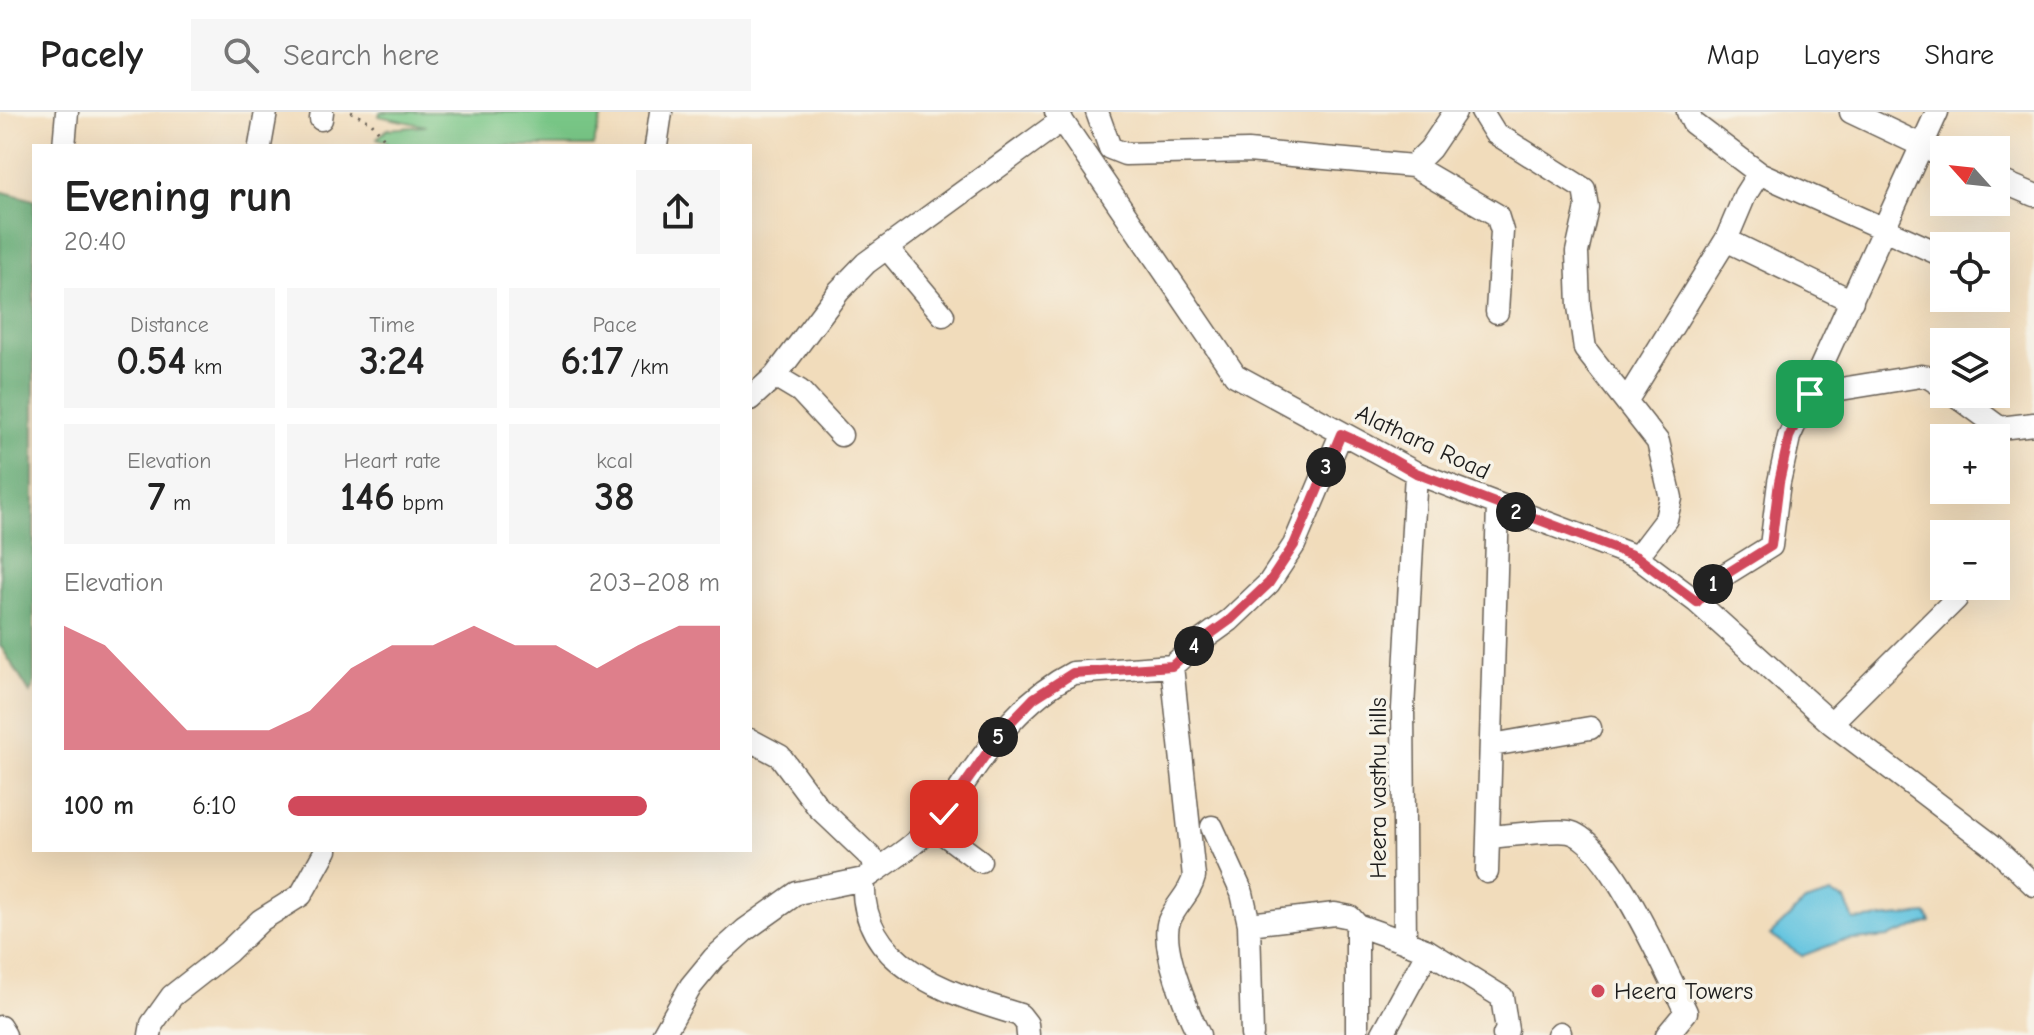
<!DOCTYPE html>
<meta charset="utf-8">
<style>
body{margin:0;font-family:"Comic Neue",sans-serif;background:#f6f6f6;color:#222;height:100vh;display:flex;flex-direction:column;font-size:30px;white-space:nowrap}
*{box-sizing:border-box;margin:0}
p{font-size:26px;color:#767676}
.icon{flex:none;width:44px;height:44px;fill:none;stroke:currentColor;stroke-width:2;stroke-linecap:round;stroke-linejoin:round}
.map{position:relative;flex:1;overflow:hidden}
.side{position:absolute;left:32px;top:32px;width:720px;height:708px;display:flex;flex-direction:column;background:#fff;border-radius:0px;box-shadow:0 8px 32px #0002}
.side>*{flex:none}
.needle{width:52px;rotate:297deg}
.tools{position:absolute;left:1930px;top:24px;display:grid;gap:16px}
.tools a{display:grid;place-items:center;width:80px;height:80px;border-radius:0px;background:#fff;box-shadow:0 8px 32px #0002;font-size:40px}
.pin{position:absolute;display:grid;place-items:center;width:68px;height:68px;color:#fff;margin:-34px;border-radius:16px;box-shadow:0 4px 12px #0006}
.km{position:absolute;width:40px;height:40px;margin:-20px;border-radius:50%;background:#222;color:#fff;font-size:22px;line-height:40px;text-align:center}
.round{display:grid;place-items:center;flex:none;width:84px;height:84px;border-radius:0px;background:#f6f6f6}
.overview{display:flex;align-items:center;justify-content:space-between;height:136px;padding:0 32px}
h1{font-size:44px;font-weight:700;line-height:60px}
.figures{display:grid;grid-template-columns:repeat(3,1fr);gap:12px;height:136px;padding:8px 32px}
.figures div{display:grid;align-content:center;border-radius:0px;background:#f6f6f6;text-align:center}
.figures b{font-size:40px;font-weight:700}
.figures small{font-size:22px;font-weight:400}
.figures p{font-size:22px}
.chart{height:224px;padding:16px 32px}
.chart p{display:flex;justify-content:space-between}
.chart svg{width:100%;height:144px;margin-top:8px;fill:#d1495b;opacity:.7}
ul{padding:0 32px;list-style:none;font-size:26px}
li{display:grid;grid-template-columns:128px 96px 1fr;align-items:center;height:60px}
li i{height:20px;border-radius:10px;background:#d1495b}
header{display:flex;align-items:center;gap:48px;box-sizing:border-box;height:112px;padding:0 40px;background:#fff;border-bottom:2px solid #e0e0e0}
header strong{font-size:38px}
nav{display:flex;gap:44px;margin-inline-start:auto;font-size:28px}
.search{width:560px;height:72px;background:#f6f6f6;display:flex;align-items:center;gap:20px;box-sizing:border-box;padding:0 28px;border-radius:0px;color:#767676;font-size:30px}
.map>svg:first-child{display:block}
.green{fill:#78c686;stroke:#4a7151;stroke-width:2}
.forest{fill:#62ab73;stroke:#3f6448;stroke-width:2}
.water{fill:#61c3df;stroke:#3e707e;stroke-width:2}
.lines{fill:none;stroke-linecap:round;stroke-linejoin:round}
.minor-casing{stroke:#675f54;stroke-width:25}
.path{stroke:#675f54;stroke-width:3;stroke-dasharray:2 6;stroke-linecap:butt}
.minor{stroke:#fff;stroke-width:22}
.route-casing{stroke:#fff;stroke-width:16}
.route{stroke:#d1495b;stroke-width:10}
.poi-dot{fill:#d1495b;stroke:#f7f3e8;stroke-width:3}
.labels{text-anchor:middle;stroke-width:7;stroke-linejoin:round;paint-order:stroke}
.street-label{font-size:24px;fill:#1c1c1c;stroke:#f7f3e8}
.poi-label{font-size:24px;fill:#1c1c1c;stroke:#f7f3e8;text-anchor:start}
</style>
<header>
<strong>Pacely</strong>
<div class="search"><svg class="icon" aria-label="search" viewBox="0 0 24 24"><circle cx="10" cy="10" r="6"/><path d="M15 15l6 6"/></svg>Search here</div>
<nav><a>Map</a><a>Layers</a><a>Share</a></nav>
</header>
<div class="map">
<svg width="2034" height="923" viewBox="0 0 2034 923">
<rect width="100%" height="100%" fill="#f7f3e8"/>
<filter id="ink" filterUnits="userSpaceOnUse"><feTurbulence type="fractalNoise" baseFrequency=".0125" numOctaves="2"/><feDisplacementMap in="SourceGraphic" scale="16" xChannelSelector="R" yChannelSelector="G"/><feConvolveMatrix kernelMatrix="1 2 1 2 8 2 1 2 1" color-interpolation-filters="sRGB"/></filter>
<filter id="wash" filterUnits="userSpaceOnUse"><feTurbulence type="fractalNoise" baseFrequency=".006" numOctaves="4" result="noise"/><feDisplacementMap in="SourceGraphic" scale="32" xChannelSelector="R" yChannelSelector="G"/><feGaussianBlur stdDeviation="1.8" result="paint"/><feColorMatrix in="noise" values="0 0 0 0 0 0 0 0 0 0 0 0 0 0 0 0 0 1.4 0 .05"/><feComposite in="paint" operator="in"/></filter>
<g filter="url(#wash)">
<rect width="100%" height="100%" fill="#f1dcbb"/>
<path class="green" d="M380,0h223l-10,34h-206v-4l-10,-4 11,-9 38,-3 -47,-10z"/>
<path class="forest" d="M0,79l34,9v486l-4,7 -30,-48z"/>
<path class="water" d="M1831,782l14,6 9,20 73,-6 4,8 -42,15 -48,4 -39,15 -32,-21 35,-33z"/>
</g>
<g filter="url(#ink)">
<g class="lines">
<g class="minor-casing">
<path id="minor" d="M1056,0l179,263 181,98 221,84 60,45 134,121 162,123 41,39
M1097,0l13,36 15,6 123,-3 165,15 17,-17 25,-37
M1482,0l13,21 89,56 3,18 -10,45 2,54 6,43 73,93 13,56 -5,21 -29,38
M1688,0l5,11 66,50 185,83
M1851,0l93,44
M321,7l1,-7
M64,34l3,-34
M260,34l6,-34
M656,34l5,-34
M1413,54l84,49 5,16 -5,81
M1759,61l-14,22 -19,45 126,61
M1996,67l38,16
M887,136l56,67
M775,264l25,15 41,44
M1810,282l111,-18 7,1 16,10
M1954,282l46,34 34,-4
M750,287l25,-23 64,-85 27,-28 196,-143
M1627,288l99,-160
M1697,490l21,-23 53,-33 8,-64 10,-45 148,-325
M1172,554l22,211c-4,17 -18,27 -25,44 -9,25 18,90 30,114
M1831,611l125,-124
M750,628l30,16 38,51 63,60
M1492,633l98,-17
M933,714l47,35
M1212,715l30,66 7,31 3,111
M1489,725c18,-1 65,-8 80,-5 40,8 99,143 117,180l-19,23
M1487,760l11,-367
M1249,812l86,-10 15,3 7,8
M1405,830l23,9 74,46 5,33 -3,5
M0,915l5,8
M150,923l2,-11 20,-28 56,-44 33,-32 40,-25 25,-45
M663,923l28,-49 23,-28 31,-28 52,-37 67,-14
M1028,923l-1,-11 -7,-9c-68,-21 -162,-47 -156,-136 28,-19 55,-36 77,-62 9,-9 14,-21 21,-31 30,-44 62,-88 111,-113l99,-7 26,-23 32,-23 39,-37 25,-38 47,-111
M1357,923v-110l48,17 -2,-233 13,-236
M1382,923l46,-84
M1558,923l2,-2"/>
</g>
<path class="path" d="M351,0l20,10 19,24"/>
<use href="#minor" class="minor"/>
</g>
</g>
<g class="lines" filter="url(#ink)">
<g class="route-casing">
<path id="route" d="M944,702l59,-84 31,-32 39,-25 99,-7 26,-23 32,-23 39,-37 25,-38 47,-111 31,14 44,25 221,84 60,45 21,-23 53,-33 8,-64 10,-45 21,-43"/>
</g>
<use href="#route" class="route"/>
</g>
<circle class="poi-dot" cx="1598" cy="879" r="8"/>
<g class="labels">
<g class="street-label">
<text transform="translate(1423 330) rotate(25)" y="8">Alathara Road</text>
<text transform="translate(1378 676) rotate(-90)" y="8">Heera vasthu hills</text>
</g>
<g class="poi-label">
<text x="1614" y="887">Heera Towers</text>
</g>
</g>
</svg>
<div class="tools">
<a><svg class="needle" viewBox="-14 -14 28 28"><path d="M0-13l5 13h-10z" fill="#e53935"/><path d="M0 13l5-13h-10z" fill="#767676"/></svg></a>
<a><svg class="icon" aria-label="locate" viewBox="0 0 24 24"><circle cx="12" cy="12" r="6"/><path d="M12 2v4M12 18v4M2 12h4M18 12h4"/></svg></a>
<a><svg class="icon" aria-label="layers" viewBox="0 0 24 24"><path d="M12 4l9 5-9 5-9-5zM3 14l9 5 9-5"/></svg></a>
<a>+</a>
<a>−</a>
</div>
<div class="pin" style="left:1810px;top:282px;background:#1e9e55"><svg class="icon" aria-label="arrive" viewBox="0 0 24 24"><path d="M6 21V4h12l-3 4 3 4H6"/></svg></div>
<div class="pin" style="left:944px;top:702px;background:#d93025"><svg class="icon" aria-label="check" viewBox="0 0 24 24"><path d="M5 12l5 5 9-10"/></svg></div>
<b class="km" style="left:1713px;top:472px">1</b>
<b class="km" style="left:1516px;top:400px">2</b>
<b class="km" style="left:1326px;top:355px">3</b>
<b class="km" style="left:1194px;top:534px">4</b>
<b class="km" style="left:998px;top:625px">5</b>
<section class="side">
<div class="overview"><div><h1>Evening run</h1><p>20:40</p></div><a class="round"><svg class="icon" aria-label="share" viewBox="0 0 24 24"><path d="M12 15V3M7 8l5-5 5 5M5 13v7h14v-7"/></svg></a></div>
<div class="figures">
<div><p>Distance</p><b>0.54<small> km</small></b></div>
<div><p>Time</p><b>3:24</b></div>
<div><p>Pace</p><b>6:17<small> /km</small></b></div>
</div>
<div class="figures">
<div><p>Elevation</p><b>7<small> m</small></b></div>
<div><p>Heart rate</p><b>146<small> bpm</small></b></div>
<div><p>kcal</p><b>38</b></div>
</div>
<div class="chart"><p><span>Elevation</span>203–208 m</p>
<svg viewBox="0 0 160 44" preserveAspectRatio="none"><path d="M0 44V6L10 12L20 25L30 38L40 38L50 38L60 32L70 19L80 12L90 12L100 6L110 12L120 12L130 19L140 12L150 6L160 6V44z"/></svg>
</div>
<ul>
<li><b>100 m</b>6:10<i style="width:83%"></i></li>
</ul>
</section>
</div>
